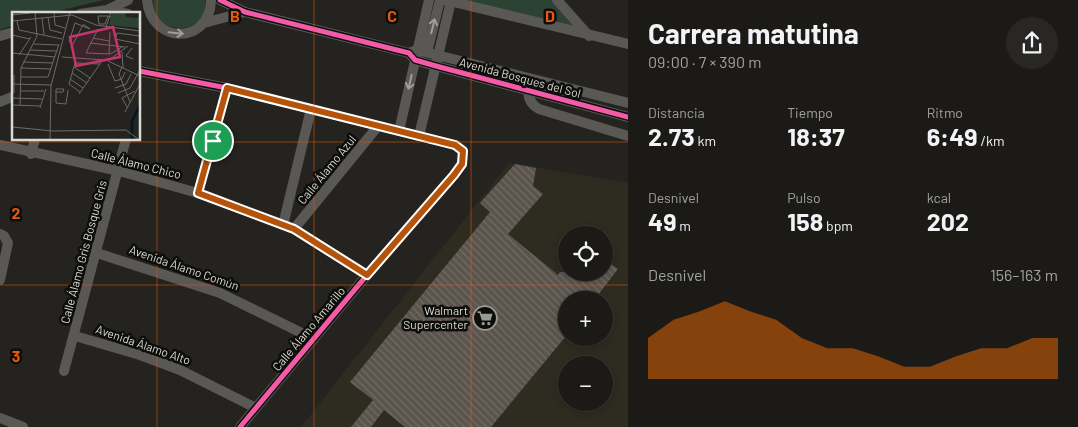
<!DOCTYPE html>
<html lang="es">
<meta charset="utf-8">
<style>
body{margin:0;font-family:Barlow,sans-serif;background:#282724;color:#f1f3f6;height:100vh;display:flex;flex-direction:column;font-size:19px;white-space:nowrap}
*{box-sizing:border-box;margin:0}
p{font-size:16px;color:#a0a1a1}
.icon{flex:none;width:28px;height:28px;fill:none;stroke:currentColor;stroke-width:2;stroke-linecap:round;stroke-linejoin:round}
.map{position:relative;flex:1;overflow:hidden}
.side{display:flex;flex-direction:column;background:#1b1a17;width:450px}
.side>*{flex:none}
.buttons{position:absolute;left:558px;top:226px;display:grid;gap:10px}
.buttons a{display:grid;place-items:center;width:55px;height:55px;border-radius:50%;background:#1b1a17;box-shadow:0 2px 8px #0003,0 0 0 1px #393836;font-size:25px}
.pin{position:absolute;display:grid;place-items:center;width:42px;height:42px;color:#fff;margin:-21px;border:2px solid #fff;border-radius:50%;box-shadow:0 1px 5px #0007}
.round{display:grid;place-items:center;flex:none;width:52px;height:52px;border-radius:26px;background:#282724}
.headline{display:flex;align-items:center;justify-content:space-between;height:85px;padding:0 20px}
h1{font-size:28px;font-weight:700;line-height:38px}
.metrics{display:grid;grid-template-columns:repeat(3,1fr);gap:8px;height:85px;padding:5px 20px}
.metrics div{display:grid;align-content:center}
.metrics b{font-size:25px;font-weight:700}
.metrics small{font-size:14px;font-weight:400}
.metrics p{font-size:14px}
.chart{height:140px;padding:10px 20px}
.chart p{display:flex;justify-content:space-between}
.chart svg{width:100%;height:90px;margin-top:5px;fill:#b45309;opacity:.7}
main{display:flex;flex:1;min-height:0}
.map>svg:first-child{display:block}
.built{fill:#2e2c21;fill-rule:evenodd}
.green{fill:#2c4233}
.building{fill:url(#building-back-hatch)}
.lines{fill:none;stroke-linecap:round;stroke-linejoin:round}
.street{stroke:#595855;stroke-width:10}
.cycleway-casing{stroke:#0d0d0a;stroke-width:8}
.cycleway{stroke:#f35aa7;stroke-width:5}
.oneway{stroke:#9f9e9b}
.route-casing{stroke:#fff;stroke-width:10}
.route{stroke:#b45309;stroke-width:6}
.grid{fill:none;stroke:#e8590c;stroke-width:1;stroke-opacity:0.55}
.labels{text-anchor:middle;stroke-width:5;stroke-linejoin:round;paint-order:stroke}
.street-label{font-size:12px;fill:#d8d8d4;stroke:#0d0d0a}
.poi-label{font-size:12px;fill:#d8d8d4;stroke:#0d0d0a;text-anchor:end}
.inset-river{fill:none;stroke:#041429;stroke-width:2.5}
.inset-road{fill:none;stroke:#6c6b67;stroke-width:1}
.view{fill:#c5356d;fill-opacity:0.15;stroke:#c5356d;stroke-width:2.5}
.inset-edge{fill:none;stroke:#d8d8d4;stroke-width:2.5}
.grid-label{font-size:16px;text-anchor:middle;font-weight:bold;fill:#e8590c;stroke:#0d0d0a;stroke-width:5;stroke-linejoin:round;paint-order:stroke}
</style>
<main>
<div class="map">
<svg width="628" height="427" viewBox="0 0 628 427">
<defs>
<pattern id="building-back-hatch" width="6" height="6" patternUnits="userSpaceOnUse" patternTransform="scale(1.25)"><rect width="6" height="6" fill="#5a544d"/><path d="M-1 5l2 2M0 0l6 6M5-1l2 2" fill="none" stroke="#716c66"/></pattern>
</defs>
<rect width="100%" height="100%" fill="#24231f"/>
<path class="built" d="M509,163l119,20v244h-327zM566,235h38v37h-38zM566,300h38v38h-38zM566,365h38v37h-38z"/>
<path class="green" d="M0,0h104l-59,14h-31v11l-14,5z
M153,0h52c4,38 -54,37 -52,0z
M454,0h99l28,31z"/>
<path class="building" d="M515,164l21,4 -3,18 10,8 -35,40 50,41 2,-3h44v-13l14,10 -24,31h-28v36l-75,91h-86l-21,-17 -13,17h-20l22,-27 -23,-18 140,-170 -10,-9z"/>
<g class="lines">
<path class="street" d="M147,0c4,45 63,45 64,0
M220,0l25,12 164,41 6,7 21,6 192,51
M445,0l183,44
M557,0l32,36
M107,10l21,4
M80,14l27,-4 21,-10
M204,23l41,-11
M0,36l14,-4
M427,52l13,-52
M409,53l8,-3 211,53
M139,71l88,17 228,57 8,6 -1,13 -8,11 -87,100 -127,152
M529,86c-2,10 1,18 10,23l89,27
M0,102l14,-6
M399,131l30,-131
M419,136l32,-135
M0,145l119,26 79,22 96,36 73,46
M31,154l4,-15
M198,193l29,-105
M283,225l28,-116
M294,229l84,-103
M0,234l4,2 4,7 -8,37
M97,253l123,40 94,46
M75,336l65,19 40,15 76,38
M64,371l62,-232
M0,418l23,9"/>
<g class="cycleway-casing">
<path id="cycleway" d="M220,0l25,12 164,41 6,7 21,6 192,51
M139,71l88,17 228,57 8,6 -1,13 -8,11 -87,100 -127,152"/>
</g>
<use href="#cycleway" class="cycleway"/>
</g>
<defs><path id="oneway-shaft" d="M-6 0H5M1.5-3L5.5 0L1.5 3" fill="none" stroke-width="1.6" stroke-linecap="round" stroke-linejoin="round" transform="scale(1.25)"/></defs>
<g class="oneway">
<use href="#oneway-shaft" transform="translate(433 26) rotate(-76)"/>
<use href="#oneway-shaft" transform="translate(176 33) rotate(6)"/>
<use href="#oneway-shaft" transform="translate(410 82) rotate(103)"/>
</g>
<g class="lines">
<g class="route-casing">
<path id="route" d="M227,88l228,57 8,6 -1,13 -8,11 -87,100 -73,-46 -96,-36z"/>
</g>
<use href="#route" class="route"/>
</g>
<path class="grid" d="M157,0v427M314,0v427M471,0v427M0,142h628M0,285h628"/>
<defs>
<g id="supermarket-ring" transform="scale(1.25)"><circle r="9.5" fill="#0d0d0a" stroke="#999995" stroke-width="1.5"/><path d="M-6-5.5h2.5l.6 2H6L4.5 2H-2.5L-4.4-4H-6ZM-1.5 3.2a1.3 1.3 0 1 0 .1 0ZM3 3.2a1.3 1.3 0 1 0 .1 0Z" fill="#999995"/></g>
</defs>
<g fill-rule="evenodd">
<use href="#supermarket-ring" x="485" y="318"/>
</g>
<g class="labels">
<g class="street-label">
<text transform="translate(520 78) rotate(15)" y="4">Avenida Bosques del Sol</text>
<text transform="translate(136 164) rotate(14)" y="4">Calle Álamo Chico</text>
<text transform="translate(327 170) rotate(-51)" y="4">Calle Álamo Azul</text>
<text transform="translate(84 252) rotate(-75)" y="4">Calle Álamo Gris Bosque Gris</text>
<text transform="translate(184 268) rotate(19)" y="4">Avenida Álamo Común</text>
<text transform="translate(309 329) rotate(-50)" y="4">Calle Álamo Amarillo</text>
<text transform="translate(143 345) rotate(19)" y="4">Avenida Álamo Alto</text>
</g>
<g class="poi-label">
<text x="468" y="315">Walmart<tspan x="468" dy="14">Supercenter</tspan></text>
</g>
</g>
<g transform="translate(12 12)">
<rect width="128" height="128" fill="#24231f"/>
<path d="M100,0h13l1,5 13,1v10l-30,-3z" fill="#2c4233"/>
<path class="inset-river" d="M120,127v-18l8,-16"/>
<path class="inset-road" d="M42,0l1,13 10,3M0,3l18,-2M96,4l-3,8h-6l-1,-8h10l3,1M36,5l2,13 12,3M30,6l2,17M0,9l60,-6 24,10 44,6M5,9l2,9 43,9M94,15l5,-15M0,17v6l18,4M86,17l-12,24 24,1 12,-7M128,24l-23,-3 -2,6 25,5M81,26l16,3M57,30l6,-19 15,6 -7,-5M78,31l35,4M22,32l24,1M59,36l12,-23M120,36l-6,8 7,3M18,38l26,1M110,40l1,16M0,41l43,4M97,42l1,-22M7,43l12,-18M50,45l43,3M97,48l19,-14M96,49l32,15M11,50l30,1M96,52l7,17 7,-2 3,-7M62,55l16,11M110,55l-3,7 11,28M9,56l30,1M60,61l15,10M2,63v18M9,65h27l11,-33M58,67l13,9M0,72l39,1M103,76l11,-4 5,-10M9,79h23M44,80h7l1,-3h-8v14l10,1 2,-14M68,80l-11,-8 6,-21 25,1M106,81l12,-5 10,-18M67,82l23,-33M0,86l30,1M0,93l28,1M8,93l1,-37 16,-32 -2,-24M115,95l-5,-9 13,-7M28,96l6,-19M113,100l15,-28M0,115l41,4 73,-1 12,9M38,127l1,-53 19,-74"/>
<path class="view" d="M101,15l7,30 -44,9 -6,-29z"/>
<rect width="128" height="128" class="inset-edge"/>
</g>
<g class="grid-label">
<text x="235" y="22">B</text>
<text x="392" y="22">C</text>
<text x="550" y="22">D</text>
<text x="16" y="219">2</text>
<text x="16" y="362">3</text>
</g>
</svg>
<div class="buttons">
<a><svg class="icon" aria-label="locate" viewBox="0 0 24 24"><circle cx="12" cy="12" r="6"/><path d="M12 2v4M12 18v4M2 12h4M18 12h4"/></svg></a>
<a>+</a>
<a>−</a>
</div>
<div class="pin" style="left:213px;top:141px;background:#1e9e55"><svg class="icon" aria-label="arrive" viewBox="0 0 24 24"><path d="M6 21V4h12l-3 4 3 4H6"/></svg></div>
</div>
<section class="side">
<div class="headline"><div><h1>Carrera matutina</h1><p>09:00 · 7 × 390 m</p></div><a class="round"><svg class="icon" aria-label="share" viewBox="0 0 24 24"><path d="M12 15V3M7 8l5-5 5 5M5 13v7h14v-7"/></svg></a></div>
<div class="metrics">
<div><p>Distancia</p><b>2.73<small> km</small></b></div>
<div><p>Tiempo</p><b>18:37</b></div>
<div><p>Ritmo</p><b>6:49<small> /km</small></b></div>
</div>
<div class="metrics">
<div><p>Desnivel</p><b>49<small> m</small></b></div>
<div><p>Pulso</p><b>158<small> bpm</small></b></div>
<div><p>kcal</p><b>202</b></div>
</div>
<div class="chart"><p><span>Desnivel</span>156–163 m</p>
<svg viewBox="0 0 160 44" preserveAspectRatio="none"><path d="M0 44V24L10 15L20 11L30 6L40 11L50 15L60 24L70 29L80 29L90 33L100 38L110 38L120 33L130 29L140 29L150 24L160 24V44z"/></svg>
</div>
</section>
</main>
